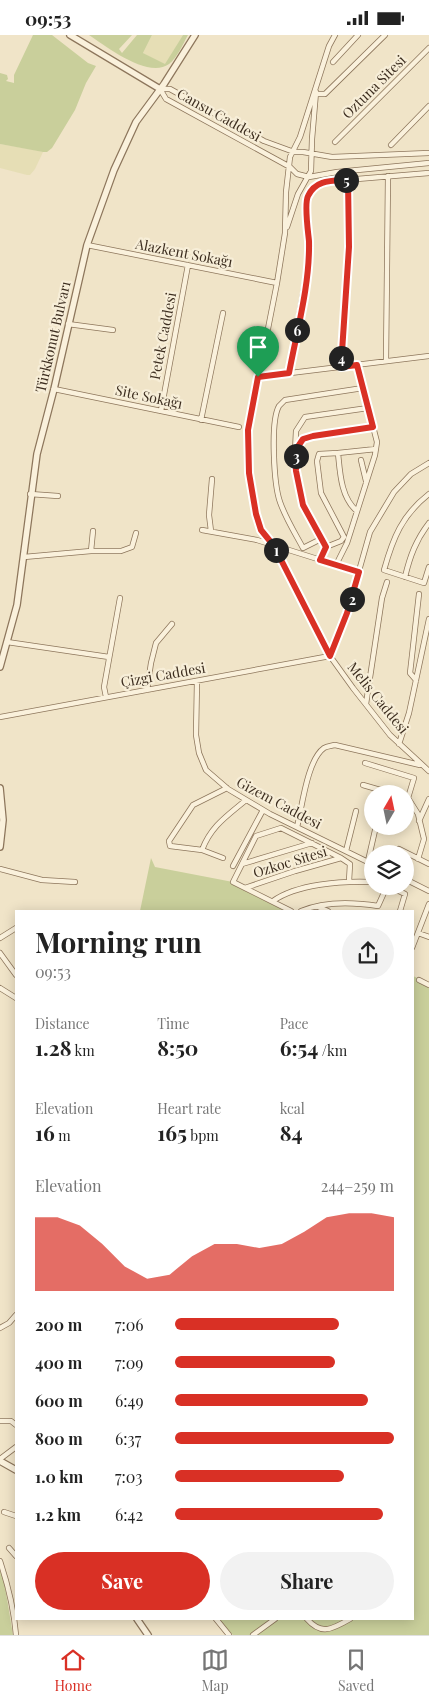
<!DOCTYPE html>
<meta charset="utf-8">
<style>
body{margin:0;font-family:"Playfair Display",serif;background:#f2f2f2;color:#222;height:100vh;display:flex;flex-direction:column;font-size:19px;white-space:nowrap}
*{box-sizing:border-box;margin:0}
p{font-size:16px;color:#767676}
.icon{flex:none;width:28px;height:28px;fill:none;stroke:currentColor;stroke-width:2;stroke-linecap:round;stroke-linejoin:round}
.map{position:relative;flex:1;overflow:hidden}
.panel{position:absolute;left:15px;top:875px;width:399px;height:710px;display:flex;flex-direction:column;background:#fff;border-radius:0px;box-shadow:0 2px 12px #0003}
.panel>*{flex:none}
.needle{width:32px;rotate:9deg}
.tools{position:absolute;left:364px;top:750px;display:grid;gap:10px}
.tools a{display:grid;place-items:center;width:50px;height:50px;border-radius:50%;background:#fff;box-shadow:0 2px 12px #0003;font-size:25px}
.pin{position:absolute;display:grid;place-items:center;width:42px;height:42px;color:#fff;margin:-51px -21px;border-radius:50% 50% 50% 0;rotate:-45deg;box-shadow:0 0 5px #0007}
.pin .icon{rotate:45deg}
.km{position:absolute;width:25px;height:25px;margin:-12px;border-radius:50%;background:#222;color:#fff;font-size:14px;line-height:25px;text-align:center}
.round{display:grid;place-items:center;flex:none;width:52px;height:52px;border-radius:26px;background:#f2f2f2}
.head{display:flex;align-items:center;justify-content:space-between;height:85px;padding:0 20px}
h1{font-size:28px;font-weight:700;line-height:38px}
.stats{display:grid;grid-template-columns:repeat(3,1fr);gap:8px;height:85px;padding:5px 20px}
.stats div{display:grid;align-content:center}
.stats b{font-size:21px;font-weight:700}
.stats small{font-size:14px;font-weight:400}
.stats p{font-size:14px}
.chart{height:140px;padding:10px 20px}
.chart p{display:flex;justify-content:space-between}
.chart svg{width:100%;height:90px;margin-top:5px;fill:#d93025;opacity:.7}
.button{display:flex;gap:10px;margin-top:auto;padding:10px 20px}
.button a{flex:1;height:58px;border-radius:30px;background:#d93025;color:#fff;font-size:20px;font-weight:700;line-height:58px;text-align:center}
.button a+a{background:#f2f2f2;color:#222}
ul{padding:0 20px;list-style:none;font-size:16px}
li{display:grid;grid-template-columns:80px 60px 1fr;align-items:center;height:38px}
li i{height:12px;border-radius:6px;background:#d93025}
.status{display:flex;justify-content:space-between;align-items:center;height:35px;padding:0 25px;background:#fff;direction:ltr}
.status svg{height:14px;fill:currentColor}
.tabs{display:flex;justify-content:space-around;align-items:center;height:70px;border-top:1px solid #e0e0e0;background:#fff;font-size:14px;color:#767676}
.tabs a{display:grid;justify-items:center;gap:2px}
.tabs .current{color:#d93025}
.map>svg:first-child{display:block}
.farmland{fill:#e6deb5}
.green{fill:#c9cf9b}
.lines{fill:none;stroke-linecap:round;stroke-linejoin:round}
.minor-casing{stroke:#8d765c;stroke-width:6}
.tertiary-casing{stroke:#8d765c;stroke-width:8}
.minor{stroke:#faf1dc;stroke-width:4.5}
.tertiary{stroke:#faf1dc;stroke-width:5.5}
.route-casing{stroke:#fff;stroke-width:10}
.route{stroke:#d93025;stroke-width:6}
.labels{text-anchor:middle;stroke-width:4.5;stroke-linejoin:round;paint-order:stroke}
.street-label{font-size:14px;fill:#3d2e20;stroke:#f7eed8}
</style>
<div class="status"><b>09:53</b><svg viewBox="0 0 49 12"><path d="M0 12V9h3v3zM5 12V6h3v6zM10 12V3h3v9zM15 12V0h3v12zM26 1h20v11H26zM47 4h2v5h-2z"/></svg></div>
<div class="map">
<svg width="429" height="1600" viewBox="0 0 429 1600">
<rect width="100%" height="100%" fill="#f0e4c8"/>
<path class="farmland" d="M152,0h31l-18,30 -22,-12z
M0,109l29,5 14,3 -8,17 -5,6h-3l-27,-7z"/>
<path class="green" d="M33,0h19l36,28 8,3 -10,17 -11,27 -23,38 -5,4h-4l-43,-8v-71l7,2 1,4 -2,2 8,2v-8z
M89,0h43l-13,14 3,4 15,-18h15l-9,18 22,11 18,-29h5c-5,9 -11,23 -19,29 -21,15 -62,-17 -80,-29z
M151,823l4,9 78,15 52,29h-145z
M413,941l16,7v652h-196l-15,-16h194z
M0,1535l4,11 9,54h-13z"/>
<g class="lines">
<g class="minor-casing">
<path id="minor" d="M335,0l-6,11 -29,91 -10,20 -4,35 -1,41 -8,50 -29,147 1,43 7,41 5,16 13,16 56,110 23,32 37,47 39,36
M333,27l25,-27
M316,59h9l60,-59
M335,107l94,-94
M391,110l38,-39
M429,118l-97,4 -29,-5h-9l-30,-11 -94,-52h-10l6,10 124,68 7,7 12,3 28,-5 92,-9
M287,192l11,-33 13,-23 1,-32 4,-47
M87,210l190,38
M68,289l45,6
M386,326l2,-185
M341,332l8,-120 -1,-67
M289,338l18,-102 2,-18 -2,-56 7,-10 7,-5 108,-9
M258,342l171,-21
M54,354l185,38
M161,376l27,-146
M201,385l22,-107
M296,415l7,-11 10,-3 60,-9
M338,418l38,-4
M361,425l5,21
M30,459l28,2
M429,459c-27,21 -36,44 -45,76l40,13 5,-16
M202,495l55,10 102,32
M211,496l-2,-16 3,-36
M321,504l-18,9c-8,-15 -17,-29 -23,-46 -6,-17 -10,-80 -1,-96 2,-2 4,-4 6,-6l78,-12
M326,512l15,-6 3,-4 -23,-44 -4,-32 2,-7 19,-1c2,20 3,45 19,58
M91,516h30l11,-4 4,-14
M24,522l67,-6 2,-20
M320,525l6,-13 -23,-42 -4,-16 -4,-38 1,-20 9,-14 63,-9
M336,530l11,-22 28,-88 2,-13 -20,-78
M405,542c5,-21 11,-37 24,-54
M7,607l102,15
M330,621l17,-43 23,-81 24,-40 17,-18 18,-11
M416,645l-6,-7 9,-79
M197,646l-1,54 3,18 7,17 22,19 42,25 102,50
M147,655l4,-27 5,-20 16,-19
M106,662l-2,-10 16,-89
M366,669l16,-106 5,-16
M0,682l330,-61
M399,709l10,-31 20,-94
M365,728l49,15 -6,20
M363,750l31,9
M405,762l3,1 10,16 6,25 -6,20
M419,786l10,-22
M297,792c5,-19 10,-67 27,-79 3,-2 7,-2 11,-3l85,20
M399,814l30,15
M202,815c9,-24 25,-34 44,-50
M346,816l10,-40
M223,823l-21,-8 -32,-4 -1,-5 24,-36 34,-17
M368,826l8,-35
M242,829l70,-21
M233,831l30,-56
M0,834l42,11 33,2
M405,844l24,12
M389,851l16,8 -5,17
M245,853l50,-17 46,-13
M273,866c24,-17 68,-20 97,-19l2,-1
M318,872l10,4
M291,876l-58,-29 23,-46 25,-8 60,30 9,6 -1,17
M301,876c24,-10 52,-9 77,-5l9,-20
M418,898l11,4
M0,903l16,-10
M412,913l17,-44
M0,918l16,22
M419,945l10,5
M0,953l16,10
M0,1293l9,-5 7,-8
M0,1386h11l5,4
M0,1424l16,-12
M4,1477l12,4
M9,1513l7,8
M0,1526c8,24 14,49 16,74
M216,1584l13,16
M307,1584c14,16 24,11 43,0
M253,1600l22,-16"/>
</g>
<g class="tertiary-casing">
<path id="tertiary" d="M70,0l90,54
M0,632l17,-62 20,-151 17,-65 33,-144 27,-75 22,-48 28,-38 31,-49
M0,753l3,32 -3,27
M0,1426l16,9
M137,1584l11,16"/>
</g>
<use href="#minor" class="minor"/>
<use href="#tertiary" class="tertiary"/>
</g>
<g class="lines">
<g class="route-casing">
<path id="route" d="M348,145l1,67 -8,120 16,-2 16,62 -60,9 -10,3 -8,12 1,20 7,34 23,42 -6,13 39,12 -12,41 -17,43 -56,-110 -13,-16 -5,-16 -7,-41 -1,-43 10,-53 31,-4c8,-43 21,-88 20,-132 -1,-10 -5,-37 -1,-45 8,-17 24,-15 40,-16z"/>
</g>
<use href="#route" class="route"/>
</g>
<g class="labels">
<g class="street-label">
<text transform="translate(374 52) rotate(-45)" y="5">Oztuna Sitesi</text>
<text transform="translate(219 80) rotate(29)" y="5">Cansu Caddesi</text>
<text transform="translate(184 218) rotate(11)" y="5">Alazkent Sokağı</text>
<text transform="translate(163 301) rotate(-79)" y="5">Petek Caddesi</text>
<text transform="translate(53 302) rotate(-77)" y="5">Türkkonut Bulvarı</text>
<text transform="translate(149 362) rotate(12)" y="5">Site Sokağı</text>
<text transform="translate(163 640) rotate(-10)" y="5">Çizgi Caddesi</text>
<text transform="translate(378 663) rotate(51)" y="5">Melis Caddesi</text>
<text transform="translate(279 768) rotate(28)" y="5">Gizem Caddesi</text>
<text transform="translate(290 827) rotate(-17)" y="5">Ozkoc Sitesi</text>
</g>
</g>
</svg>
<div class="tools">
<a><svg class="needle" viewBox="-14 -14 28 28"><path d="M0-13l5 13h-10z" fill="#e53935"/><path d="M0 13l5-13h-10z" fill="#767676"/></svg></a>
<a><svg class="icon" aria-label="layers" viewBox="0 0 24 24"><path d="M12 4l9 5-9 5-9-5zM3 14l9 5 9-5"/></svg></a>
</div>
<div class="pin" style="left:258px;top:342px;background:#1e9e55"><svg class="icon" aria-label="arrive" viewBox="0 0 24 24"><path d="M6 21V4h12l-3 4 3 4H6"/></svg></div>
<b class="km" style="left:276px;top:515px">1</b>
<b class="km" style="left:352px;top:564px">2</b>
<b class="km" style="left:296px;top:421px">3</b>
<b class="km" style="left:341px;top:323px">4</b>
<b class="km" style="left:346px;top:145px">5</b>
<b class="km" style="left:297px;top:295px">6</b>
<section class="panel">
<div class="head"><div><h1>Morning run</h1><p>09:53</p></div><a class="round"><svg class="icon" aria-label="share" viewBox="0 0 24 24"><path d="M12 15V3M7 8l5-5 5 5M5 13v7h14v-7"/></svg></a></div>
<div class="stats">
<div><p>Distance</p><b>1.28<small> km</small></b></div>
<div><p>Time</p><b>8:50</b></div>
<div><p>Pace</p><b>6:54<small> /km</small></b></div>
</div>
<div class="stats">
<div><p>Elevation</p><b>16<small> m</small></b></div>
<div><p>Heart rate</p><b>165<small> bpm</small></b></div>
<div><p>kcal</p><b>84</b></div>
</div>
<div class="chart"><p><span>Elevation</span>244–259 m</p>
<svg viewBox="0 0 160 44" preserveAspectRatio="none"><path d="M0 44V8L10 8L20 12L30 21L40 32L50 38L60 36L70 27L80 21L90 21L100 23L110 21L120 15L130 8L140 6L150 6L160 8V44z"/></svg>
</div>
<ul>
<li><b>200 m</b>7:06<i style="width:75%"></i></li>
<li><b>400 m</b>7:09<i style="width:73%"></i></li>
<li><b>600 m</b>6:49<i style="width:88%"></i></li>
<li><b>800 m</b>6:37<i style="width:100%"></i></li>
<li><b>1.0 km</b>7:03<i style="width:77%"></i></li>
<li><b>1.2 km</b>6:42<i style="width:95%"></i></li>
</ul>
<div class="button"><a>Save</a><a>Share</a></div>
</section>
</div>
<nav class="tabs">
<a class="current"><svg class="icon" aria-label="home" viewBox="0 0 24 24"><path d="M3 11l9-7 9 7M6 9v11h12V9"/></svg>Home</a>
<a><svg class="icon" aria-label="map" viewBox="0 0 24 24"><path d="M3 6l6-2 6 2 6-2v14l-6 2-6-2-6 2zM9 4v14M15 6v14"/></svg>Map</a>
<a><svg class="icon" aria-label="saved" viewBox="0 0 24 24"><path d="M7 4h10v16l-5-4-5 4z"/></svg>Saved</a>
</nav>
